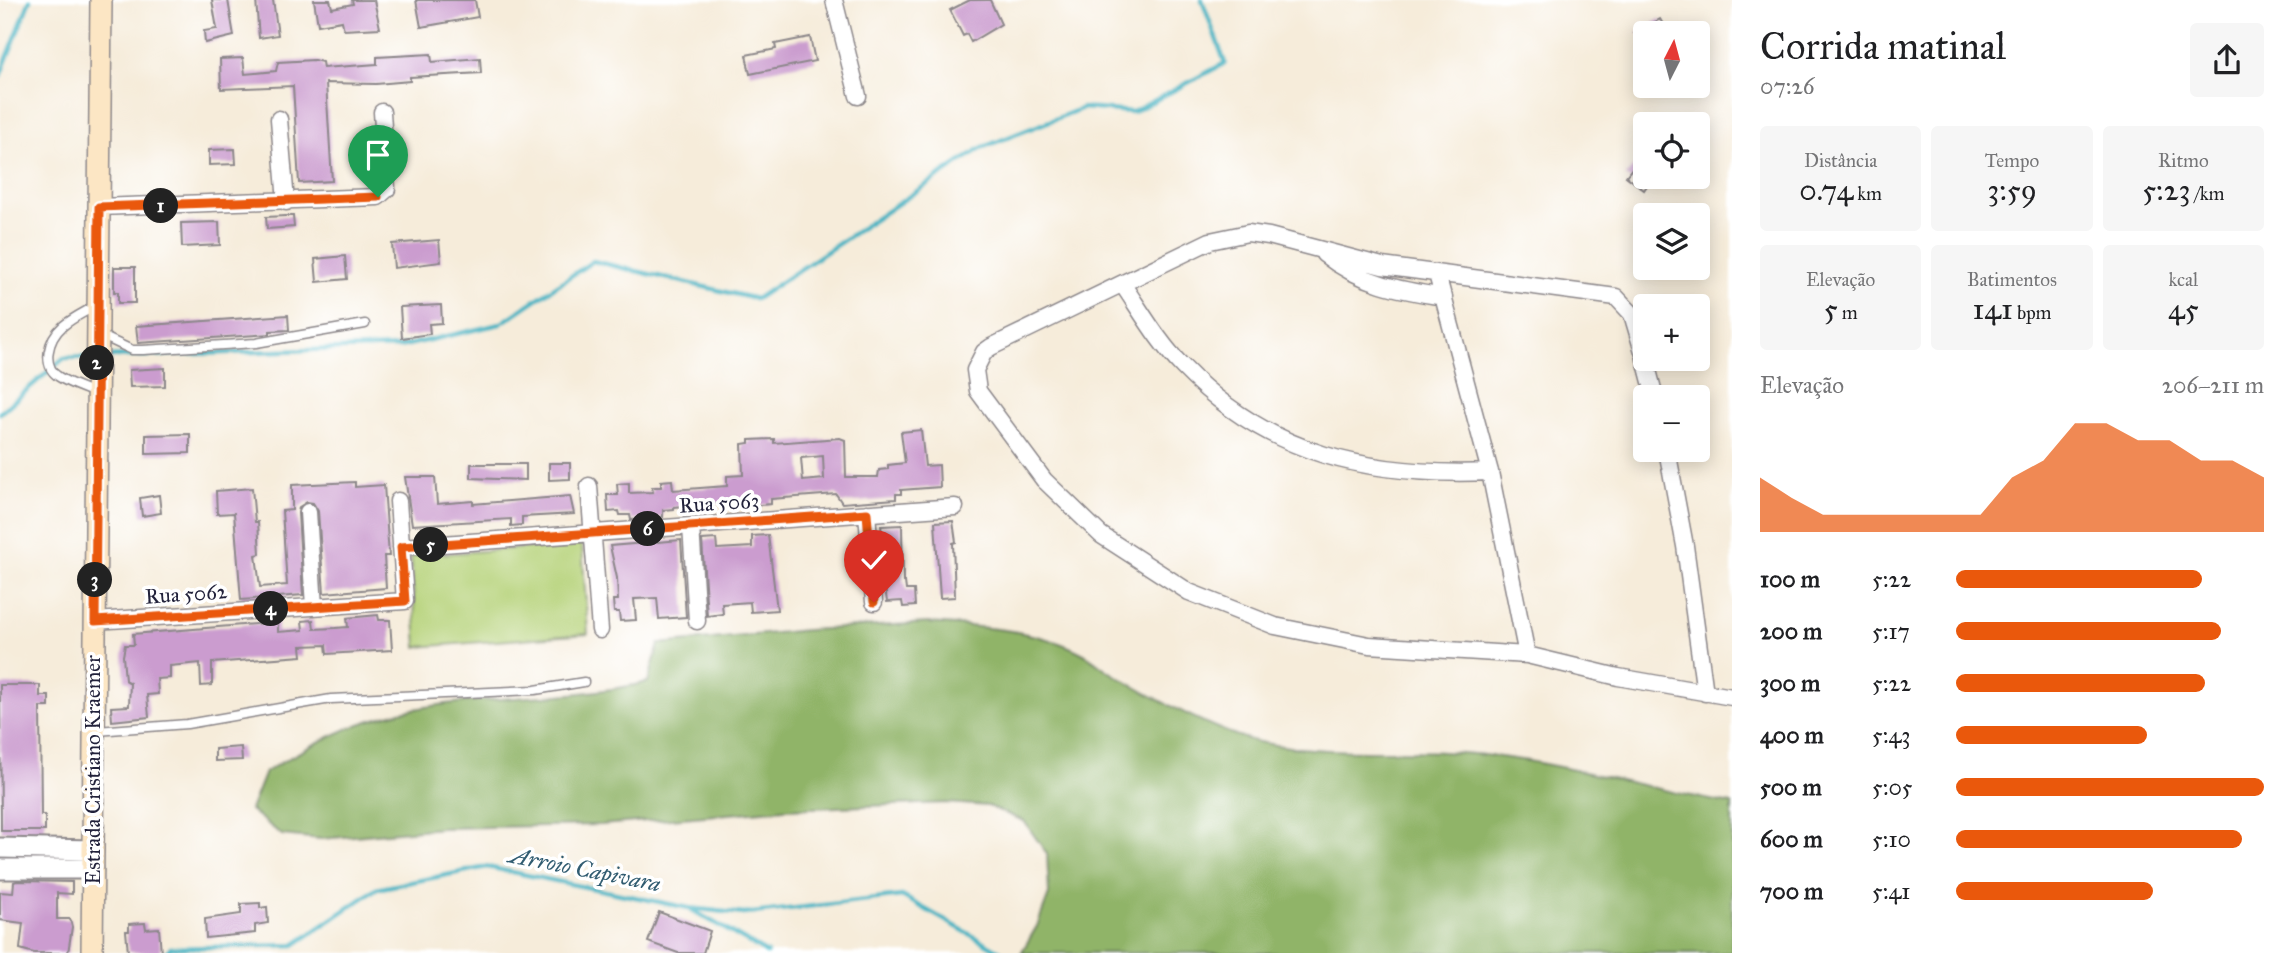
<!DOCTYPE html>
<html lang="pt">
<meta charset="utf-8">
<style>
body{margin:0;font-family:"IM FELL Great Primer",serif;background:#f6f6f6;color:#202124;height:100vh;display:flex;flex-direction:column;font-size:26px;white-space:nowrap}
*{box-sizing:border-box;margin:0}
p{font-size:23px;color:#757577}
.icon{flex:none;width:38px;height:38px;fill:none;stroke:currentColor;stroke-width:2;stroke-linecap:round;stroke-linejoin:round}
.map{position:relative;flex:1;overflow:hidden}
.drawer{display:flex;flex-direction:column;background:#fff;width:560px}
.drawer>*{flex:none}
.needle{width:46px;rotate:6deg}
.fabs{position:absolute;left:1633px;top:21px;display:grid;gap:14px}
.fabs a{display:grid;place-items:center;width:77px;height:77px;border-radius:7px;background:#fff;box-shadow:0 4px 18px #0003;font-size:35px}
.pin{position:absolute;display:grid;place-items:center;width:60px;height:60px;color:#fff;margin:-72px -30px;border-radius:50% 50% 50% 0;rotate:-45deg;box-shadow:0 0 7px #0007}
.pin .icon{rotate:45deg}
.km{position:absolute;width:35px;height:35px;margin:-18px;border-radius:50%;background:#222;color:#fff;font-size:19px;line-height:35px;text-align:center}
.round{display:grid;place-items:center;flex:none;width:74px;height:74px;border-radius:7px;background:#f6f6f6}
.overview{display:flex;align-items:center;justify-content:space-between;height:119px;padding:0 28px}
h1{font-size:38px;font-weight:600;line-height:52px}
.figures{display:grid;grid-template-columns:repeat(3,1fr);gap:10px;height:119px;padding:7px 28px}
.figures div{display:grid;align-content:center;border-radius:7px;background:#f6f6f6;text-align:center}
.figures b{font-size:30px;font-weight:600}
.figures small{font-size:19px;font-weight:400}
.figures p{font-size:19px}
.chart{height:196px;padding:14px 28px}
.chart p{display:flex;justify-content:space-between}
.chart svg{width:100%;height:126px;margin-top:7px;fill:#ea580c;opacity:.7}
ul{padding:0 28px;list-style:none;font-size:23px}
li{display:grid;grid-template-columns:112px 84px 1fr;align-items:center;height:52px}
li i{height:18px;border-radius:9px;background:#ea580c}
main{display:flex;flex:1;min-height:0}
.map>svg:first-child{display:block}
.green{fill:#b5d278;stroke:#6c7a5a;stroke-width:2}
.forest{fill:#90b468;stroke:#596b52;stroke-width:2}
.lines{fill:none;stroke-linecap:round;stroke-linejoin:round}
.stream{stroke:#47b4c3;stroke-width:4.5}
.building{fill:#cb9ccf;fill-rule:evenodd}
.service-casing{stroke:#8c878a;stroke-width:11}
.minor-casing{stroke:#8c878a;stroke-width:19}
.tertiary-casing{stroke:#8c878a;stroke-width:23}
.secondary-casing{stroke:#8c878a;stroke-width:24}
.service{stroke:#fff;stroke-width:8}
.minor{stroke:#fff;stroke-width:16}
.tertiary{stroke:#fff;stroke-width:19}
.secondary{stroke:#fce6c4;stroke-width:21}
.route-casing{stroke:#fff;stroke-width:14}
.route{stroke:#ea580c;stroke-width:9}
.labels{text-anchor:middle;stroke-width:7;stroke-linejoin:round;paint-order:stroke}
.street-label{font-size:21px;fill:#22223b;stroke:#fff}
.water-label{font-size:23px;font-style:italic;fill:#315c71;stroke:#fff}
</style>
<main>
<div class="map">
<svg width="1732" height="953" viewBox="0 0 1732 953">
<rect width="100%" height="100%" fill="#fff"/>
<filter id="ink" filterUnits="userSpaceOnUse"><feTurbulence type="fractalNoise" baseFrequency=".0143" numOctaves="2"/><feDisplacementMap in="SourceGraphic" scale="14" xChannelSelector="R" yChannelSelector="G"/><feConvolveMatrix kernelMatrix="1 2 1 2 8 2 1 2 1" color-interpolation-filters="sRGB"/></filter>
<filter id="wash" filterUnits="userSpaceOnUse"><feTurbulence type="fractalNoise" baseFrequency=".00686" numOctaves="4" result="noise"/><feDisplacementMap in="SourceGraphic" scale="28" xChannelSelector="R" yChannelSelector="G"/><feGaussianBlur stdDeviation="1.57" result="paint"/><feColorMatrix in="noise" values="0 0 0 0 0 0 0 0 0 0 0 0 0 0 0 0 0 1.4 0 .05"/><feComposite in="paint" operator="in"/></filter>
<g filter="url(#wash)">
<rect width="100%" height="100%" fill="#f6ecda"/>
<path class="green" d="M582,544l6,90 -171,13 -6,-91z"/>
<path class="forest" d="M929,623c52,4 109,6 155,31 11,6 20,15 31,21 37,22 103,58 144,67 67,14 136,6 202,11 91,6 181,35 271,51v149h-711l16,-27 12,-32 -2,-40 -23,-33 -36,-15 -41,-3 -162,6 -184,16 -159,3 -121,11 -39,-4 -32,-25 15,-38c34,-20 69,-40 106,-52 90,-29 186,-16 277,-38l11,-38 148,-14z"/>
<g class="lines">
<path class="stream" d="M0,76l30,-76
M104,357l295,-10 101,-23 93,-63 163,38 225,-151 102,-40 50,4 92,-49 -23,-63
M0,413l64,-55 28,-1
M692,910l75,43
M166,953l4,-5 124,-3 82,-56 111,-22 202,41 55,6 158,-18 101,57"/>
</g>
<g id="blocks">
<path class="building" d="M212,0h16l6,36 -29,7 -1,-12 13,-2z
M256,0h17l5,35 -19,3z
M314,0h16l2,8 21,-4 -1,-4h22l6,28 -36,2 -2,-9 -24,4z
M416,0h59l3,17 -57,10z
M970,0h20l11,24 -30,18 -4,-8 -4,2 -13,-26z
M1660,19l8,14h-32z
M810,37l5,24 -65,13 -4,-19 30,-6 -1,-5z
M431,54l1,8 48,-4 1,15 -71,4v4l-34,3 -50,-1 6,98 -33,2 -6,-97 -72,3 -1,-30 23,-1 2,16 31,-3 2,-9 36,-2 8,2 1,6 54,-4v-7z
M235,149l1,15 -27,1v-15z
M1634,166l17,14 -7,10 -18,-14z
M286,216h7l1,11 -27,2 -1,-12z
M219,222l1,23 -38,2 -1,-24z
M439,240l2,22 -47,6 -2,-24z
M345,256l2,23 -30,3 -2,-23z
M114,267h21v36h-17v-11h-4z
M441,305l1,18 -13,1 1,10 -28,4 -2,-31z
M288,315l1,15 -19,1v3l-132,9 -2,-17z
M165,368v18l-35,1 -1,-17z
M921,430l4,36 14,-1 1,22 -39,3v4h-5v5l-54,4 -6,-9 -65,5v5l-21,2 -1,-5 -21,1 -54,5v2l-11,1v7l-32,3 -1,-5h-10l-1,-4 -11,1 -1,-17h11l-1,-11 12,-1v10l24,-1 -1,-5h9v-6l11,-1 1,10 54,-4v-10l16,-1 -1,-31 7,-1v-3l25,-1v4l66,-5 5,2 1,37h32l1,-7 9,-1v-4l17,-2 -4,-31zM823,456l1,23 -21,2 -2,-23z
M190,434v19l-44,1v-19z
M549,463h21v16l-21,1z
M471,464h55v16l-55,-2z
M405,477h30l2,27 36,-3v3l97,-8 4,18 -52,3v8l-11,1v-7l-99,6z
M355,482v5l29,-2 5,71h-5l2,32 -62,5 -6,-82 -5,-8 -6,-1 -8,5 -1,6 5,82 -62,5 -7,-87 -17,1 -1,-23 36,-3 3,34h3l2,32 -4,1 4,32 27,-2 -5,-74 10,-1v-25z
M159,495l2,18 -19,3 -2,-18z
M953,521l3,21 -3,1 2,54 -15,1 -5,-76z
M902,525l1,57h2l1,8h8l1,16 -12,1 -1,-6 -15,1 -8,-64 4,-1 -2,-11z
M768,535l9,75 -26,2 -1,-10 -28,2 1,10 -16,2 -5,-76 14,-1 1,10 35,-2v-11z
M681,540l5,77 -27,2 -2,-21 -23,1 2,21 -16,1 -1,-9h-5l-1,-12h5l-1,-22 -7,-32z
M378,615l1,5h11l2,30 -65,4 -1,-9 -25,1 1,10 -90,7v22l-11,1 -1,-23 -30,3v12l-13,1 1,15 -11,1 2,22 -37,4 -1,-14 18,-1 1,-23 -5,-3 -2,-24 2,-11h9l-1,-11 145,-12v10l25,-2 -1,-9 11,-1 1,9 21,-1 13,-1 -1,-9z
M0,685h40v11h9v11h-9l1,108h4v16h-44z
M241,747l1,13 -27,1v-12z
M17,881l55,1v12l-15,-1v26h13l2,8 -4,26h-34l-14,-4 3,-26 -23,-3v-28l13,1 1,-11z
M260,903v5l7,-1 1,16 -13,2v8l-49,5 -1,-19 36,-5v-10z
M659,912l51,19 -7,22h-25l-30,-11z
M145,923l1,6 13,-1 2,25 -33,-1 -2,-21h3v-7z"/>
</g>
</g>
<g filter="url(#ink)">
<use href="#blocks" fill-opacity="0" stroke="#8c878a" stroke-width="2"/>
<g class="lines">
<g class="service-casing">
<path id="service" d="M100,335l32,15h11l113,-7 109,-19
M95,393c-12,-5 -25,-9 -36,-16 -18,-11 -11,-38 4,-51 9,-8 22,-14 32,-20
M97,731l90,-7 144,-25 204,-9 49,-8"/>
</g>
<g class="minor-casing">
<path id="minor" d="M834,0l24,96
M279,119l7,83
M99,207l279,-10 9,-8 -5,-77
M1324,254c36,29 75,36 120,43
M1437,274l53,198 37,183
M1123,285c19,28 36,58 60,82 86,89 188,110 307,105
M1645,358l-13,-44 -16,-17 -234,-31 -113,-30 -21,-3 -38,8 -219,106 -7,5 -9,18 3,21 66,89 57,55 88,57 86,34 94,19 158,10 91,22 114,20
M1645,359l10,38
M1667,450l18,96 20,147
M589,486l11,144
M308,512l6,95
M867,513l7,89
M691,526l6,95
M401,547l554,-40
M95,621l310,-20 -7,-100"/>
</g>
<g class="tertiary-casing">
<path id="tertiary" d="M0,848l93,2
M0,869h93"/>
</g>
<g class="secondary-casing">
<path id="secondary" d="M92,953l9,-953"/>
</g>
<use href="#service" class="service"/>
<use href="#minor" class="minor"/>
<use href="#tertiary" class="tertiary"/>
<use href="#secondary" class="secondary"/>
</g>
</g>
<g class="lines" filter="url(#ink)">
<g class="route-casing">
<path id="route" d="M378,197l-279,10 -4,414 310,-20 -4,-54 466,-34 7,89"/>
</g>
<use href="#route" class="route"/>
</g>
<g class="labels">
<g class="street-label">
<text transform="translate(719 503) rotate(-4)" y="7">Rua 5063</text>
<text transform="translate(186 594) rotate(-4)" y="7">Rua 5062</text>
<text transform="translate(93 770) rotate(-90)" y="7">Estrada Cristiano Kraemer</text>
</g>
<g class="water-label">
<text transform="translate(585 869) rotate(11)" y="8">Arroio Capivara</text>
</g>
</g>
</svg>
<div class="fabs">
<a><svg class="needle" viewBox="-14 -14 28 28"><path d="M0-13l5 13h-10z" fill="#e53935"/><path d="M0 13l5-13h-10z" fill="#757577"/></svg></a>
<a><svg class="icon" aria-label="locate" viewBox="0 0 24 24"><circle cx="12" cy="12" r="6"/><path d="M12 2v4M12 18v4M2 12h4M18 12h4"/></svg></a>
<a><svg class="icon" aria-label="layers" viewBox="0 0 24 24"><path d="M12 4l9 5-9 5-9-5zM3 14l9 5 9-5"/></svg></a>
<a>+</a>
<a>−</a>
</div>
<div class="pin" style="left:378px;top:197px;background:#1e9e55"><svg class="icon" aria-label="arrive" viewBox="0 0 24 24"><path d="M6 21V4h12l-3 4 3 4H6"/></svg></div>
<div class="pin" style="left:874px;top:602px;background:#d93025"><svg class="icon" aria-label="check" viewBox="0 0 24 24"><path d="M5 12l5 5 9-10"/></svg></div>
<b class="km" style="left:161px;top:206px">1</b>
<b class="km" style="left:97px;top:363px">2</b>
<b class="km" style="left:95px;top:580px">3</b>
<b class="km" style="left:271px;top:609px">4</b>
<b class="km" style="left:431px;top:545px">5</b>
<b class="km" style="left:648px;top:529px">6</b>
</div>
<section class="drawer">
<div class="overview"><div><h1>Corrida matinal</h1><p>07:26</p></div><a class="round"><svg class="icon" aria-label="share" viewBox="0 0 24 24"><path d="M12 15V3M7 8l5-5 5 5M5 13v7h14v-7"/></svg></a></div>
<div class="figures">
<div><p>Distância</p><b>0.74<small> km</small></b></div>
<div><p>Tempo</p><b>3:59</b></div>
<div><p>Ritmo</p><b>5:23<small> /km</small></b></div>
</div>
<div class="figures">
<div><p>Elevação</p><b>5<small> m</small></b></div>
<div><p>Batimentos</p><b>141<small> bpm</small></b></div>
<div><p>kcal</p><b>45</b></div>
</div>
<div class="chart"><p><span>Elevação</span>206–211 m</p>
<svg viewBox="0 0 160 44" preserveAspectRatio="none"><path d="M0 44V25L10 32L20 38L30 38L40 38L50 38L60 38L70 38L80 25L90 19L100 6L110 6L120 12L130 12L140 19L150 19L160 25V44z"/></svg>
</div>
<ul>
<li><b>100 m</b>5:22<i style="width:80%"></i></li>
<li><b>200 m</b>5:17<i style="width:86%"></i></li>
<li><b>300 m</b>5:22<i style="width:81%"></i></li>
<li><b>400 m</b>5:43<i style="width:62%"></i></li>
<li><b>500 m</b>5:05<i style="width:100%"></i></li>
<li><b>600 m</b>5:10<i style="width:93%"></i></li>
<li><b>700 m</b>5:41<i style="width:64%"></i></li>
</ul>
</section>
</main>
